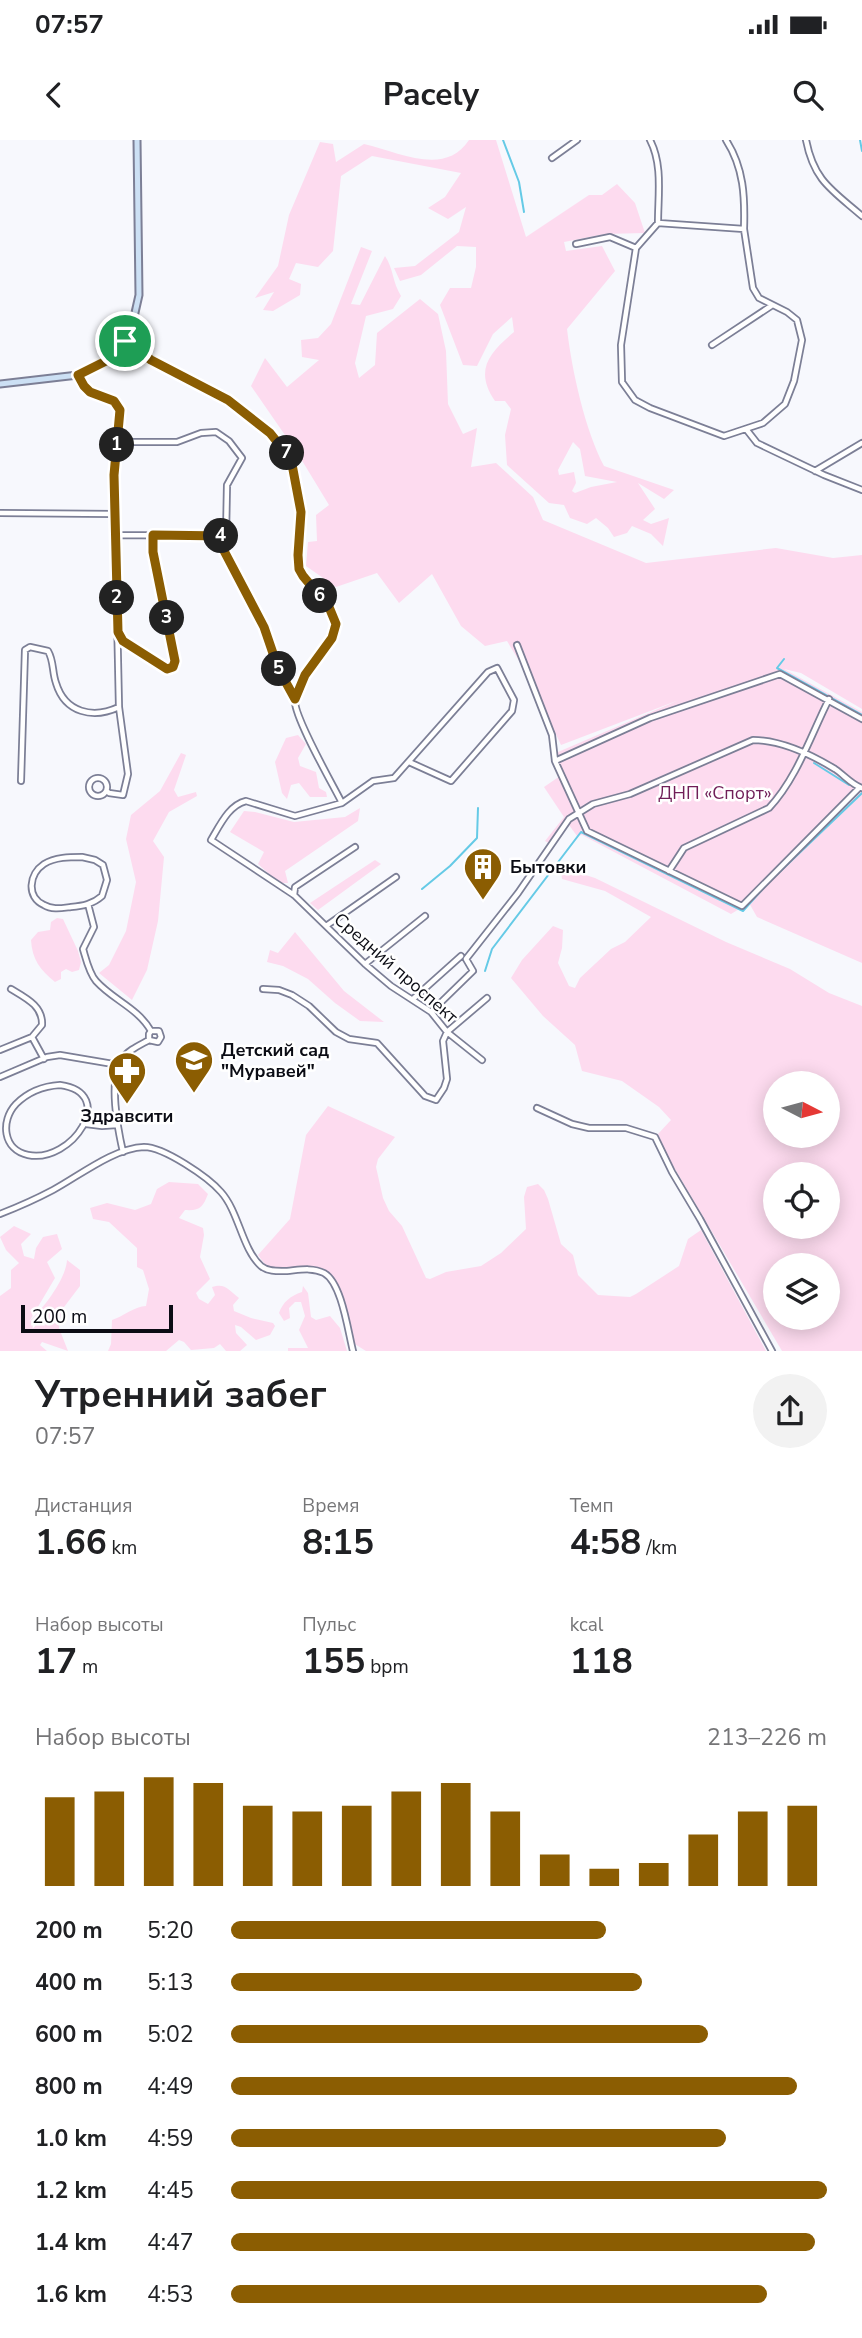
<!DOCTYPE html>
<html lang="ru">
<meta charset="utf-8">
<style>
body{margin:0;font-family:"Nunito Sans",sans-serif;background:#f2f2f2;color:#202124;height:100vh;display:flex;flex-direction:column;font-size:26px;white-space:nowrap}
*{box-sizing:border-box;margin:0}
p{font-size:23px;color:#757577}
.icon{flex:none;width:38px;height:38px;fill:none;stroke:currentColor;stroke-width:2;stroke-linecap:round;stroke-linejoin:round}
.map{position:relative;height:1211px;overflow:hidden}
.panel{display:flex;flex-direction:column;background:#fff;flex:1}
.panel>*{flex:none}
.needle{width:46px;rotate:96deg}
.fabs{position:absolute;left:763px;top:931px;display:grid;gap:14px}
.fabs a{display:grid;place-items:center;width:77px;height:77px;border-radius:50%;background:#fff;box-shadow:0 4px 18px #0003;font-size:35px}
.scale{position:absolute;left:21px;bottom:18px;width:152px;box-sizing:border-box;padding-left:7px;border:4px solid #0b0c14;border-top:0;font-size:19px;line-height:24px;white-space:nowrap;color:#0b0c14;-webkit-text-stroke:5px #fff;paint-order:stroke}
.pin{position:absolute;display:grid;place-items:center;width:60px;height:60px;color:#fff;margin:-30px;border:4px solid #fff;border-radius:50%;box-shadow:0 2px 7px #0007}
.km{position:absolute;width:35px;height:35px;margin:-18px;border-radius:50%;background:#222;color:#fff;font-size:19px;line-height:35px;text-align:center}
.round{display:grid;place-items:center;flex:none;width:74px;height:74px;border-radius:37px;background:#f2f2f2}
.overview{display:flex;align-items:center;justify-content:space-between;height:119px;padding:0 35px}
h1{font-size:38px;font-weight:700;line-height:52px}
.stats{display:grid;grid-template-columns:repeat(3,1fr);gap:10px;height:119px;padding:7px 35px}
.stats div{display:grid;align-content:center}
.stats b{font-size:35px;font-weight:700}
.stats small{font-size:19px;font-weight:400}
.stats p{font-size:19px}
.chart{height:196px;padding:14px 35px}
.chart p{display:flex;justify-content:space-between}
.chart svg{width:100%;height:126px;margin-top:7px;stroke:#8b5d02;stroke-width:6}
ul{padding:0 35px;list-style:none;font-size:23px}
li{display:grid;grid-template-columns:112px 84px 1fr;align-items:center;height:52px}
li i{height:18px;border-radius:9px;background:#8b5d02}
.status{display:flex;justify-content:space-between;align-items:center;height:49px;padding:0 35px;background:#fff;direction:ltr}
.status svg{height:19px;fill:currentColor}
header{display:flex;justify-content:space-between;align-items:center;height:91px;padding:0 35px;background:#fff;font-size:32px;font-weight:700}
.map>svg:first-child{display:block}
.green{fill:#fddbef;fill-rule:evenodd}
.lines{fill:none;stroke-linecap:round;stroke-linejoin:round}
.stream{stroke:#65cae6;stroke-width:2}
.street-casing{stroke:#7c7f96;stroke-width:8}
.secondary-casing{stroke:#7c7f96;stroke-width:9}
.street{stroke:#fff;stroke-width:4.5}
.secondary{stroke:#cce0f4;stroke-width:5}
.route-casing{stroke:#fff;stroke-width:14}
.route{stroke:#8b5d02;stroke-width:9}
.labels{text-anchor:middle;stroke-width:5;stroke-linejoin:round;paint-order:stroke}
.park-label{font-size:18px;fill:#701e58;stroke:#fff}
.poi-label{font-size:18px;font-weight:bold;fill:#0b0c14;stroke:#fff;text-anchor:start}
.street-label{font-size:18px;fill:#0b0c14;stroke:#fff}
</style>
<div class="status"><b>07:57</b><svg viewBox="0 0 49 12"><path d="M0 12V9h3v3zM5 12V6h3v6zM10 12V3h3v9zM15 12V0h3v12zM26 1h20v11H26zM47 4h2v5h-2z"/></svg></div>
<header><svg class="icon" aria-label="back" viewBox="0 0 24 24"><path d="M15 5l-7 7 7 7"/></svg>Pacely<svg class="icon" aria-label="search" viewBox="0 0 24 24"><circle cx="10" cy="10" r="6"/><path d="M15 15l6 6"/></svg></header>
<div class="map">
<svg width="862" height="1211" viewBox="0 0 862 1211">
<rect width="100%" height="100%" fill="#f7f8fd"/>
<path class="green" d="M469,0h27l30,97 63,-42h13l15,-11 18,19 10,30 -40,1 -41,8 2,9 36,-5 13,25 -48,58c5,42 18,101 37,137l70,24 -10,9 -26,-16 17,26 -12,11 8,4 18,-6 -6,28 -12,-12 -19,-8 -5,7 -13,4 -6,-9 -12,-10 -9,6 -17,-6 -6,-13 -15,-2 -42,-38 -2,-30 6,-26 -6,-8h-10c-21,-31 -6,-48 19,-69l-2,-15 -19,17 -16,32 -14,-1 -23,-60 10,-17h21l5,-21v-20l-19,-1 -36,29 -21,6 -6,-13 21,-2 44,-34 7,-25 -18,12 -20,-11 17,-11 16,-24 -89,-17 -31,20 -8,75 -15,16 -22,-4 -7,16 12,5 -1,11 -27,16 -10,-1 11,-18 -19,6 23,-32 11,-51 31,-73 13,2 3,18 28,-18c35,8 81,33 105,-4zM573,302l7,7 5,27 32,6 -26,5 -16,6 -3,-2 4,-8 -2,-11 -15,3 -1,-5z
M361,107l11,4 -21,53 9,1 25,-49c9,14 7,25 16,40l-8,13 -27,7 -11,47 4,15 16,-13 2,-32 43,-34 18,15 8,37 2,53 15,30 14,-6 -6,39 25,-4 37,34 10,23 103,43 130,-15 57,10 29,-3v154l-61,-36 -17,-4 78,43v75l-4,-1 -76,83 78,-80 2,3v171l-105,-46 -8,-14 -18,11 -149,-79 -5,1 -8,-11 -15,21 -9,-5 19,-24 -20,-30 16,-11 -9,-24 5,-2 2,2 121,-52 -118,45 -31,-66 -23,-38 -22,5 -24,-20 -29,-52 -33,29 -22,-30 -41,14 -30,-21 2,-24 9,-1 -1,-26 13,-10 -31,-51 -47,-68 14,-28 22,29 32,-27 -17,-3 -1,-17 17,-2 13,-14z
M298,595l8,9 -8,14 2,8 16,6 3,16 7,4 1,5h-17l-11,-14 -8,2 -4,14 -5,-6 -7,-31 11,-24z
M181,613l5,2 -12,35 4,7 18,-5 1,4 -28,16 -16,29 11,16 -6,64 -11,49 -15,30 -33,-27 10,-8 17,-34 10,-49 -10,-43 5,-24 29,-24z
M360,668l-2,13 -73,50 3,12h-9l-21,-19 6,-12 -34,-20 14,-21 11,1 39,10 51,-5z
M375,720l6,4 -63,46 -8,-7z
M561,731l18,2 16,5 131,64 64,27 39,24 33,13v345h-80l-114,-194 -10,-23 13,-14 -12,-13 -37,-26 -40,-10 -7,-26 -32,-29 -32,-38 11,-18 31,-34 10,4 -1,18 -4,15 11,23 6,2 5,-10 31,-29 14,-7 26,-25 -46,-26 -43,-12zM775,943h53v53h-53zM775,1034h53v53h-53zM775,1125h53v53h-53z
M57,778l6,1 15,32 3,11 -2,8 -7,2 -6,-3 -5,3v7l-6,3c-15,-12 -23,-23 -24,-42l7,-8 12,-2 1,-8z
M295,792l49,59 40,31 -24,-1 -25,-18 -27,-24 -25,-13 -16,-4 3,-12 8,3z
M328,966l67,31 -17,22 -2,8 7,31 6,13 13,15 24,52 4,1 16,-7 35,-6 20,-13 25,-24 -2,-32 3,-10 11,-3 6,6 4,9 13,45 12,11 5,20 20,20 32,2 6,-3 43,-28 9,-27 13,-9 65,121h-400l-13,-8c-6,-21 -8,-49 -22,-67 -15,-20 -44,1 -62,-9 -4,-2 -8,-8 -11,-12l32,-36 16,-84z
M169,1042l29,2 10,10c-5,13 -8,17 -23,16l-6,8 24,10 1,7 -4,22 10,22 -14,14 3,6 9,5 7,-9 -3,-8c14,-4 16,3 27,11l-6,7 1,6 17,7 22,5 2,3 -5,9 -14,5 -15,-13 -6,-2 1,8 11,12 -7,6h-14l-6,-7 -6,4 -23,2 -7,-8 -5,-2 -13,11h-58l3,-7 1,-24c12,-4 23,-14 34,-14l3,-17 -6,-19 -6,-3v-19l-28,-26 -16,-3 -3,-11 17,-5 28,7 16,-6 6,-15z
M14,1086l17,8 -10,10 3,12 10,3 2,-11 7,-11 14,-3 5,15 -15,13 8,16 -26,44c14,-13 37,-43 38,-62l13,10v16l-19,25 -2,17 9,23 -26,-9 -2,3 7,6h-47v-55l11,-8v-18l8,-7 -13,-13 -6,-13z
M303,1146l5,7 3,24 5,3 14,-4 10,12 7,23h-59v-3h20l-9,-18 6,-14 -4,-14h-6l-6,6 1,10 -6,3 -5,-8c4,-11 11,-17 23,-21z"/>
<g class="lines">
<path class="stream" d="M503,0l16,42 5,30
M860,0l2,11
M784,519l-7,9 85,47
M814,623l35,22
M422,749l28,-23 27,-28 1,-30
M485,831l7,-22 89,-117 162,79 25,-28 94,-90"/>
<g class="street-casing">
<path id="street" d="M650,0c13,25 8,55 8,83
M726,0c18,28 19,57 18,89
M806,0c8,41 26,50 56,76
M552,18l25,-18
M658,83l86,6 9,59 6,10 28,14 10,8 5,20 -8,41 -9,23 -22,19 -39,13 -74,-28 -15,-8 -13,-18 -1,-37 15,-97z
M576,104l34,-7 26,11
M125,201l26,19 76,40 43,33 14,15 7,11 8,33v77c9,18 33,31 36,52 4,28 -39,50 -40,80 -1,16 38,84 47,102l-47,13 -49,-15c-17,4 -26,24 -35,39l83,55 71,69 26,22 40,26 16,20 35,28
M712,205l59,-39
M746,289l11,14 67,32 38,15
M117,302h60l24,-9 15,-1 13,9 13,17 -15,27 -1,51 -4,11 42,80 14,41 16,30
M815,331l47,-28
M0,373l114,1
M114,395l112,1
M119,493l4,8 44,28 6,-2 2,-6 -22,-109v-17
M517,505l35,90 3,26 32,70 155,75 117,-118
M555,621l95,-43 130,-44 82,45
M89 647a9 9 0 1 1 18 0a9 9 0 1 1-18 0Z
M21,641l4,-131 5,-3 18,4c6,10 4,21 8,32 9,30 37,36 63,24l-5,-232 6,-65c-14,-20 -33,-10 -42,-35
M107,651l2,2 14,2 5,-21 -9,-67
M342,663l31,-22 21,-3 94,-106 9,-4 17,32 -2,11 -61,70 -42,-19
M82,717l13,3 8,5 4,15 -5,16c-9,8 -19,10 -31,11 -9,1 -19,3 -27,-2 -18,-8 -15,-31 0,-41 11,-7 26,-7 38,-7z
M669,731l15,-23 85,-40c28,-30 42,-73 60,-109
M294,755l1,-8 60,-40
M88,764l6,23 -11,22c3,10 6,24 13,32 17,19 42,27 55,50h8l2,6 -3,5 -9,-2v-6l2,-3
M326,786l70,-49
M365,824l60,-48
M263,849l16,1 13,5 17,11 27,26 13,7 28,4 48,53 11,4 8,-12 3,-9 -4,-38 4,-9 40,-34
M413,859l48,-43
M431,872l42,-41 -7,-12 52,-66 51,-74 24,-15 37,-10 123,-54c27,0 59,15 82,29 9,6 17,16 27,19
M32,897l12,22
M0,910l32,-13 10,-12c1,-19 -16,-27 -31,-36
M0,937l47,-20 13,-2 59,10
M60,945c59,8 12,79 -32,70 -25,-5 -28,-34 -12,-51 12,-12 28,-18 44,-19z
M537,968l35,16 17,4h37l29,9 17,35 28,47 72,132
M86,984l16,2 15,-1
M123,1012c-5,-22 -15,-73 -1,-93 6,-9 18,-14 27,-19
M0,1074c18,-7 36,-15 53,-24 26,-14 61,-42 91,-43 20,0 64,30 77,45 18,20 21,57 40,74 7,6 18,5 26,5 12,-1 25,-4 37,2 18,10 24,59 29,78"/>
</g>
<g class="secondary-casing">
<path id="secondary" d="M0,244l78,-9 28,-14 19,-20 7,-15 7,-31 -2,-155"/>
</g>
<use href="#street" class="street"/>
<use href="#secondary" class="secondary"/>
</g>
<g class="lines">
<g class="route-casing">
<path id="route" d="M125,201l26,19 77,40 42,33 21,26 10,53 -3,43 1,14 4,7 26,31 7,17 -4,14 -27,37 -10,24 -17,-31 -14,-41 -42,-80 4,-11 -73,-1v17l22,109 -2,6 -6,2 -44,-28 -5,-9 -4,-157 6,-65 -6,-9 -24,-9 -6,-6 -6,-11 28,-14z"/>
</g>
<use href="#route" class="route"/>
</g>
<defs>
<g id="building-pin" transform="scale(2.0125)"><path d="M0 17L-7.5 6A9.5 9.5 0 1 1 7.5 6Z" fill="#8b5d02" stroke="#fff"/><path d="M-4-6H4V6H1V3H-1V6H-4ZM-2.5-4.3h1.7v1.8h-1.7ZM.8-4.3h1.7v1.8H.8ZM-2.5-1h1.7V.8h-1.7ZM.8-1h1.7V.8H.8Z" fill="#fff"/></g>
<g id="school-pin" transform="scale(2.0125)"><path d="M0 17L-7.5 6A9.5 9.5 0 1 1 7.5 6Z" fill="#8b5d02" stroke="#fff"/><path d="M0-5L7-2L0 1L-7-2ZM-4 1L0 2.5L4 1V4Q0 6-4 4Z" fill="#fff"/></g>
<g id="pharmacy-pin" transform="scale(2.0125)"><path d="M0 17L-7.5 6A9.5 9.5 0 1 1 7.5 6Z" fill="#8b5d02" stroke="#fff"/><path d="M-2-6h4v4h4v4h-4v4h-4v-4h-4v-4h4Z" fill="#fff"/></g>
</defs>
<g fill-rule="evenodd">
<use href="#building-pin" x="483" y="727"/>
<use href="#school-pin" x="194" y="920"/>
<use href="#pharmacy-pin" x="127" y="931"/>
</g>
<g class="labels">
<g class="park-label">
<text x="715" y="659">ДНП «Спорт»</text>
</g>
<g class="poi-label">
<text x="510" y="733">Бытовки</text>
<text x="221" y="916">Детский сад<tspan x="221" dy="21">"Муравей"</tspan></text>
<text x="127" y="982" text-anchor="middle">Здравсити</text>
</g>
<g class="street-label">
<text transform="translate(396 828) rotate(41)" y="6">Средний проспект</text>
</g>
</g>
</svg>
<div class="fabs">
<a><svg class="needle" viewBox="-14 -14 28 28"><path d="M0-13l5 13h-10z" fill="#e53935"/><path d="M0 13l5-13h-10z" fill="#757577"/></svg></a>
<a><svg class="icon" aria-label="locate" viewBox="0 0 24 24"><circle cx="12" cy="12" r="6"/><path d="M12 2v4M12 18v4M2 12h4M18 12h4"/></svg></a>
<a><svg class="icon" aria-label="layers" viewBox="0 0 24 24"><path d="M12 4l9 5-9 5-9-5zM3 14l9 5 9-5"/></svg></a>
</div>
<div class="scale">200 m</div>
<div class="pin" style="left:125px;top:201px;background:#1e9e55"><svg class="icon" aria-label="arrive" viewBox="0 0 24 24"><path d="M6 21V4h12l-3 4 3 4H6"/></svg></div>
<b class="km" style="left:117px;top:305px">1</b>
<b class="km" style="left:117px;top:458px">2</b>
<b class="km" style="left:167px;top:478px">3</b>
<b class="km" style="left:221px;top:396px">4</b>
<b class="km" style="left:279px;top:529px">5</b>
<b class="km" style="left:320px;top:456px">6</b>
<b class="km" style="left:287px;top:313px">7</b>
</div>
<section class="panel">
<div class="overview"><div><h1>Утренний забег</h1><p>07:57</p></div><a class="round"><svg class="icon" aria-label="share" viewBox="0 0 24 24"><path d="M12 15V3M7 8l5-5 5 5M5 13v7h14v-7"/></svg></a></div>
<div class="stats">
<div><p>Дистанция</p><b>1.66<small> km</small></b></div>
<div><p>Время</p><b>8:15</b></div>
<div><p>Темп</p><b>4:58<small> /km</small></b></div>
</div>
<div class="stats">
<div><p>Набор высоты</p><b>17<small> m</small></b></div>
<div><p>Пульс</p><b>155<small> bpm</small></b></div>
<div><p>kcal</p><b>118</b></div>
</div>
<div class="chart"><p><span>Набор высоты</span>213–226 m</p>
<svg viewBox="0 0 160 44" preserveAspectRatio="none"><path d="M5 44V13M15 44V11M25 44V6M35 44V8M45 44V16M55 44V18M65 44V16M75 44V11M85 44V8M95 44V18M105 44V33M115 44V38M125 44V36M135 44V26M145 44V18M155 44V16"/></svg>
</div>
<ul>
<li><b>200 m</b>5:20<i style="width:63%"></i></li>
<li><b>400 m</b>5:13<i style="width:69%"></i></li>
<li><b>600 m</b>5:02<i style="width:80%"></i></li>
<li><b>800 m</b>4:49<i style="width:95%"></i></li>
<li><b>1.0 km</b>4:59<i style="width:83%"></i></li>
<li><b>1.2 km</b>4:45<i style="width:100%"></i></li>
<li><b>1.4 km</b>4:47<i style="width:98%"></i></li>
<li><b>1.6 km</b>4:53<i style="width:90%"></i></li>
</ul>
</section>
